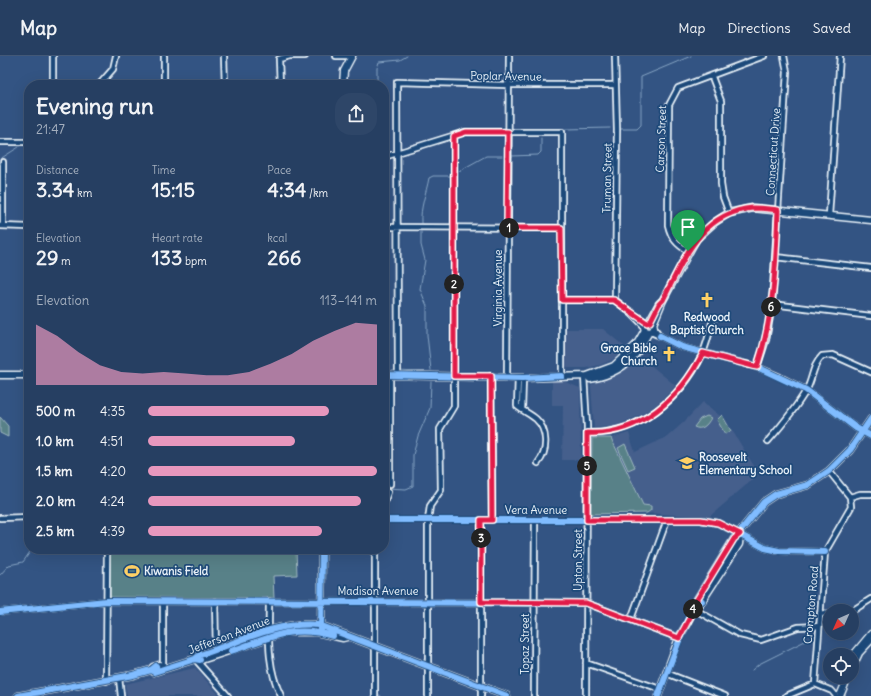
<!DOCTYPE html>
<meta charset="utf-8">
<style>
body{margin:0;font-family:Delius,sans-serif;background:#2e4668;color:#f1f3f6;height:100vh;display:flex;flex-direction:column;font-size:15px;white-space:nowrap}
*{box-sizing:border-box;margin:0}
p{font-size:13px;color:#a4afbe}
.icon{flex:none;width:22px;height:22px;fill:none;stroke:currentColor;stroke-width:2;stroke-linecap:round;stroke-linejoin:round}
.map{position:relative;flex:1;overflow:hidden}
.details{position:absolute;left:24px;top:24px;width:365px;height:474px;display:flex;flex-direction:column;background:#263f62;border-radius:16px;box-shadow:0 4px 16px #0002,0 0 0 1px #425877}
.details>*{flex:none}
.needle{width:26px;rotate:225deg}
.controls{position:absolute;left:823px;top:548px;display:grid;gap:8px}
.controls a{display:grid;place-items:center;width:36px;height:36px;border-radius:50%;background:#263f62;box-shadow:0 4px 16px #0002,0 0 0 1px #425877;font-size:20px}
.pin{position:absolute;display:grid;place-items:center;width:34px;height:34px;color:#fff;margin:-41px -17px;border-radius:50% 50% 50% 0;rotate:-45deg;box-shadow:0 0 4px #0007}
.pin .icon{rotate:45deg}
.km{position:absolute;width:20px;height:20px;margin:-10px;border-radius:50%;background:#222;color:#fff;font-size:11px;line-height:20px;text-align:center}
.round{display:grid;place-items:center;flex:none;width:42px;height:42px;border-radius:16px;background:#2e4668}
.summary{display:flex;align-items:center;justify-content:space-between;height:68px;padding:0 12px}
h1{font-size:22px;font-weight:700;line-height:30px}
.metrics{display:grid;grid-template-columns:repeat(3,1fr);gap:6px;height:68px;padding:4px 12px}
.metrics div{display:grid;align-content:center}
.metrics b{font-size:20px;font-weight:700}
.metrics small{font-size:11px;font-weight:400}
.metrics p{font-size:11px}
.chart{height:112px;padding:8px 12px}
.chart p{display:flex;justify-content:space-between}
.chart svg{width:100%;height:72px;margin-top:4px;fill:#e797bd;opacity:.7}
ul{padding:0 12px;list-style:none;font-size:13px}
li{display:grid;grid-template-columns:64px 48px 1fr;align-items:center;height:30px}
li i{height:10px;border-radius:5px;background:#e797bd}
header{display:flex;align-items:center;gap:24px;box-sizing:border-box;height:56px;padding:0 20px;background:#263f62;border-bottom:1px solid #425877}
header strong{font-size:19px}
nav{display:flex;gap:22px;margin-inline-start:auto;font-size:14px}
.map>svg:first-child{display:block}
.built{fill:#455f8c}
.green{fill:#588188;stroke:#a0b9c0}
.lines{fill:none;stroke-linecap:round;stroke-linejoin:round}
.stream{stroke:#88a6c5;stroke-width:1}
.street-casing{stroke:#e8f1f8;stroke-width:8}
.secondary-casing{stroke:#e8f1f8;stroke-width:9}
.street{stroke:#1f4a7a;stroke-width:4.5}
.secondary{stroke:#1f4a7a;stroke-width:6}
.cycleway-casing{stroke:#1f4a7a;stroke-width:8}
.cycleway{stroke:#80bcff;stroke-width:6}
.route-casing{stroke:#fff;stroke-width:8}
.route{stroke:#e11d48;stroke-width:5}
.labels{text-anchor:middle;stroke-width:3.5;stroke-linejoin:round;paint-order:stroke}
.street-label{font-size:11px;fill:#e8f1f8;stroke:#1f4a7a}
.poi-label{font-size:11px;font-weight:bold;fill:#e8f1f8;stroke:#1f4a7a;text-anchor:start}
</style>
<header>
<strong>Map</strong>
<nav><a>Map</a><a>Directions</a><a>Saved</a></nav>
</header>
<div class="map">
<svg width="871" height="640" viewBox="0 0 871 640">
<rect width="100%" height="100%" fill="#335483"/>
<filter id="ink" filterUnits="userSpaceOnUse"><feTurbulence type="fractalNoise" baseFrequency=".025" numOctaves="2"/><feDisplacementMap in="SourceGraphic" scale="8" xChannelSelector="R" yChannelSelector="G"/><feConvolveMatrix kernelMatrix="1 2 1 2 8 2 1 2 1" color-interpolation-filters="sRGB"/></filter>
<g filter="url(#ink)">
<path class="built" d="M566,273h37l23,19 -14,12 -12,5 -13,3h-19l-3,-3z
M638,301l4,1 34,28 -19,19 -16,10 -27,12 -20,1 -3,-43 26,-11 14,-9z
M552,325h11l17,7 1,72h-19l1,-55h-11z
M703,346l17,14 2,-2 37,60 -50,43 -62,-4 4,-3 -8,-5 -32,-67 18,-5 6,19 32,-15 17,-15z
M195,612l25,28h-93l-2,-12z"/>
<path class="green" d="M722,359l9,16 -6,3 -8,-14z
M707,360l4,2c-4,7 -9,13 -17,9l6,-8z
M0,361l8,9v11l-8,-4z
M592,382h19l32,67 8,1v4l-4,3 -56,1z
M625,388l10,23 -7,3 -10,-22z
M109,493h187l1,26 -24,1 1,22 -164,-1z"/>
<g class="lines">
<path class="stream" d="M377,29v-17l2,-6 21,-2 7,-4
M566,73l44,-1
M619,73h18l4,-4v-48l50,-21
M512,100l26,-1 3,-3v-14
M0,103l19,-12
M459,115l27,-15h16
M421,167c-1,-16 5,-29 8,-45l4,-2h17
M421,176v13l4,15 -5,29 7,17v29l4,35
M384,432l22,1 7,-3v-31l5,-19 12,-28 1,-26
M0,519l9,-10 14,-3 9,-13
M752,614l7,-6 54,-27
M379,639l2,1"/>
<g class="street-casing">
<path id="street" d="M53,0v29
M224,0l1,29
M336,0h15
M615,0l2,74 -2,170
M712,21l9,24v83l2,13 6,16
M63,29h17
M99,29l14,-16 3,-13
M164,29v-29
M280,29l-1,-26 11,-3h15
M0,86h29
M384,101l81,-25h97v244
M3,106v64
M829,159l11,-159
M0,170l29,1
M384,171l177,1
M688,195c-11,-6 -17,-13 -20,-26l1,-120 9,-17 86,-32
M775,201l96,11
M562,244h53l17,14
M772,248l99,12
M644,270l-12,-12 15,9
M651,276l9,4 -6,-8
M660,280l22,11 75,20 23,10 26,13 50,38 15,8
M757,311l9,-27 6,-36 15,-232 -3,-16
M398,319l-1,-293 111,3h106
M491,320l1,144
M584,320l3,50 -1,270
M507,321l2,-321
M518,322l-1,28c6,5 13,8 19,13 12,11 12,32 2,44
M522,354l1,-32
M587,377c51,2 94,-34 115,-78 5,-11 8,-24 11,-36
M768,385c14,-16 28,-33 39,-52 6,-11 5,-23 15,-33l11,-1 38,17
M390,428v-109
M850,441l10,-3h11
M384,447l4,-11
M0,462l29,-1
M384,464h317l17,3 47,25 14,3 46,1
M215,545l1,49
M269,545c0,33 -3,65 12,95
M163,546v65
M694,553l46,26 21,5 37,-13 21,-1
M852,555l19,-12
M0,556l106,-11 480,2 93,35
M820,557l10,1
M631,563l36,-99
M195,603l33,37
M586,607l74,26
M666,617l59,23
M119,622l2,18
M106,625l1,-132
M815,628l10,-132 26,-45 -1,-10 -21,-26
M375,640v-147
M428,640v-176l2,-14 11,-16 -1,-61 14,-23v-270
M481,640v-176
M534,640l1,-176
M786,640l29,-12 17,7 4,5"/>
</g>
<g class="secondary-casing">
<path id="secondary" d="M343,29l1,-14 8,-15
M663,244l33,-61 19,-17 14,-9 24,-5 118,12
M649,266l10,-18 4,-4 -10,24
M644 271a5 5 0 1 1 10 0a5 5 0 1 1-10 0Z
M645,274l-8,14 -23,22 -27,10 3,3c19,-3 36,-12 48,-28 4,-6 7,-13 11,-19
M0,319h29
M384,319l139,3 64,-2
M697,548l-1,-3 38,-62 30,-37 12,-8 32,-9 21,-14 21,-21 21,-31
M321,573l1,-80
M852,601l19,-23
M195,603l5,-4c41,-13 75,-34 119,-30l188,71
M852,612l7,-15 12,-13
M151,614l3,2 41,-13 6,1 85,-28h30l27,6 4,-1
M18,640l115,-21 18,-5 2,-3 6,-2 4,2
M658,640l21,-58 18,-34h3l39,-60 1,-10
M840,640l8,-19"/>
</g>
<use href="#street" class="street"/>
<use href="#secondary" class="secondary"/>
<g class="cycleway-casing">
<path id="cycleway" d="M660,280l22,11 59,16
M757,311l49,23 50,38 15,8
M384,319l139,3 39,-2
M384,464h317l17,3 47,25 14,3 46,1
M697,548l-1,-3 38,-62 30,-37 12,-8 32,-9 21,-14 21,-21 21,-31
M0,556l106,-11 480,2 93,35
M321,574l1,-81
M231,595c39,-13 60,-27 102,-15
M195,603l5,-4c41,-13 75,-34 119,-30l188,71
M151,614l3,2 41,-13 5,1
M18,640l115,-21 18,-5 5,-4
M658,640l29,-76 10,-16 5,-3"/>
</g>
<use href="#cycleway" class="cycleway"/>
</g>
</g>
<g class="lines" filter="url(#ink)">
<g class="route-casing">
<path id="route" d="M466,76h42l-1,96h54l1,72h52l33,23 3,-1 9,-18 4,-4c21,-41 37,-87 90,-92 8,0 17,1 25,2 -2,53 -4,106 -21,157l-54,-14c-22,44 -63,83 -116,80v87h114l17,3 22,11 -6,5 -38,62 1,3 -18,34 -93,-35 -105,-1v-82h11l-1,-144h-37v-240z"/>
</g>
<use href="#route" class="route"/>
</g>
<defs>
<g id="church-bare" transform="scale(1.2)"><path d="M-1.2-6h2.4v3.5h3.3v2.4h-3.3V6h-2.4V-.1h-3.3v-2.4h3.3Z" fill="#ffd166" stroke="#1f4a7a" stroke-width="2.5" paint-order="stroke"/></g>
<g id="school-bare" transform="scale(1.2)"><path d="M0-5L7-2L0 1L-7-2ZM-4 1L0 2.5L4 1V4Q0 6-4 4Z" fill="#ffd166" stroke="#1f4a7a" stroke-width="2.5" paint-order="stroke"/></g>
<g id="stadium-bare" transform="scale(1.2)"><path d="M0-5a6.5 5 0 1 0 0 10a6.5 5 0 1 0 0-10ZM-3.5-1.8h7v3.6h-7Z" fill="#ffd166" stroke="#1f4a7a" stroke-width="2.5" paint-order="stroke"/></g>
</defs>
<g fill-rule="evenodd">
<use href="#church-bare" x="707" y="244"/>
<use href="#church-bare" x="669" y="298"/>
<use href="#school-bare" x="687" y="407"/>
<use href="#stadium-bare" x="132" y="515"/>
</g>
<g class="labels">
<g class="street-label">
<text transform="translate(506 20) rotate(1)" y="4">Poplar Avenue</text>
<text transform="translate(661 83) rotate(-88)" y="4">Carson Street</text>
<text transform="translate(773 96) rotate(-86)" y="4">Connecticut Drive</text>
<text transform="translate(607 122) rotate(-89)" y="4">Truman Street</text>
<text transform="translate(498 232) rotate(-90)" y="4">Virginia Avenue</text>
<text x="536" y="458">Vera Avenue</text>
<text transform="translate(578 504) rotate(-90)" y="4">Upton Street</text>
<text x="378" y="539">Madison Avenue</text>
<text transform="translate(811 549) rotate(-85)" y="4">Crompton Road</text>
<text transform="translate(229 579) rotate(-21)" y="4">Jefferson Avenue</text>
<text transform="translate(525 588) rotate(-90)" y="4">Topaz Street</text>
</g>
<g class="poi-label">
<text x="707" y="265" text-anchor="middle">Redwood<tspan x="707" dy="13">Baptist Church</tspan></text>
<text x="657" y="296" text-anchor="end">Grace Bible<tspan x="657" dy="13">Church</tspan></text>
<text x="699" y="405">Roosevelt<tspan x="699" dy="13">Elementary School</tspan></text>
<text x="144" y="519">Kiwanis Field</text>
</g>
</g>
</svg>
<div class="controls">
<a><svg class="needle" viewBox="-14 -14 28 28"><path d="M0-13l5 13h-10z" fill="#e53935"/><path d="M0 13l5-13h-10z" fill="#a4afbe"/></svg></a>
<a><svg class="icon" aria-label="locate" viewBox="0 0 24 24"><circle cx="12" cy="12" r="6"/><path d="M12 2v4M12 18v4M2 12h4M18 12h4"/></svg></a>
</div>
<div class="pin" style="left:688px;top:195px;background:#1e9e55"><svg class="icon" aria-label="arrive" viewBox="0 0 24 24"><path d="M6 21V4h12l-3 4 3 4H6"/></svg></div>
<b class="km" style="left:509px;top:172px">1</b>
<b class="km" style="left:454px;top:228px">2</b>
<b class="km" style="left:481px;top:482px">3</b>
<b class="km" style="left:693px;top:553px">4</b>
<b class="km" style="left:587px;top:410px">5</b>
<b class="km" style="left:771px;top:251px">6</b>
<section class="details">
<div class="summary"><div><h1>Evening run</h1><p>21:47</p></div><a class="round"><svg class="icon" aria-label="share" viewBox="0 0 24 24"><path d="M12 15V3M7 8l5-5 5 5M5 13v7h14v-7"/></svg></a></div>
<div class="metrics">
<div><p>Distance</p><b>3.34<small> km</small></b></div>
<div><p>Time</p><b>15:15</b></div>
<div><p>Pace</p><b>4:34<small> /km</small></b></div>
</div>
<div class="metrics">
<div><p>Elevation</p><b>29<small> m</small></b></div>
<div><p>Heart rate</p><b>133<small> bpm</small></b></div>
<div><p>kcal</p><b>266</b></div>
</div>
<div class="chart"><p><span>Elevation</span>113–141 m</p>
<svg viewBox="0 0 160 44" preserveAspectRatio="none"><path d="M0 44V7L10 14L20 24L30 32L40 36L50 37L60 36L70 37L80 38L90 38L100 36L110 31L120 25L130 17L140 11L150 6L160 7V44z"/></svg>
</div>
<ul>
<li><b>500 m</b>4:35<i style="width:79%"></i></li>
<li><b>1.0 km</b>4:51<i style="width:64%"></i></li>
<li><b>1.5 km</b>4:20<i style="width:100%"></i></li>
<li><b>2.0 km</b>4:24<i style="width:93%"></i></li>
<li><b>2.5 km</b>4:39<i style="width:76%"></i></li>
</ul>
</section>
</div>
